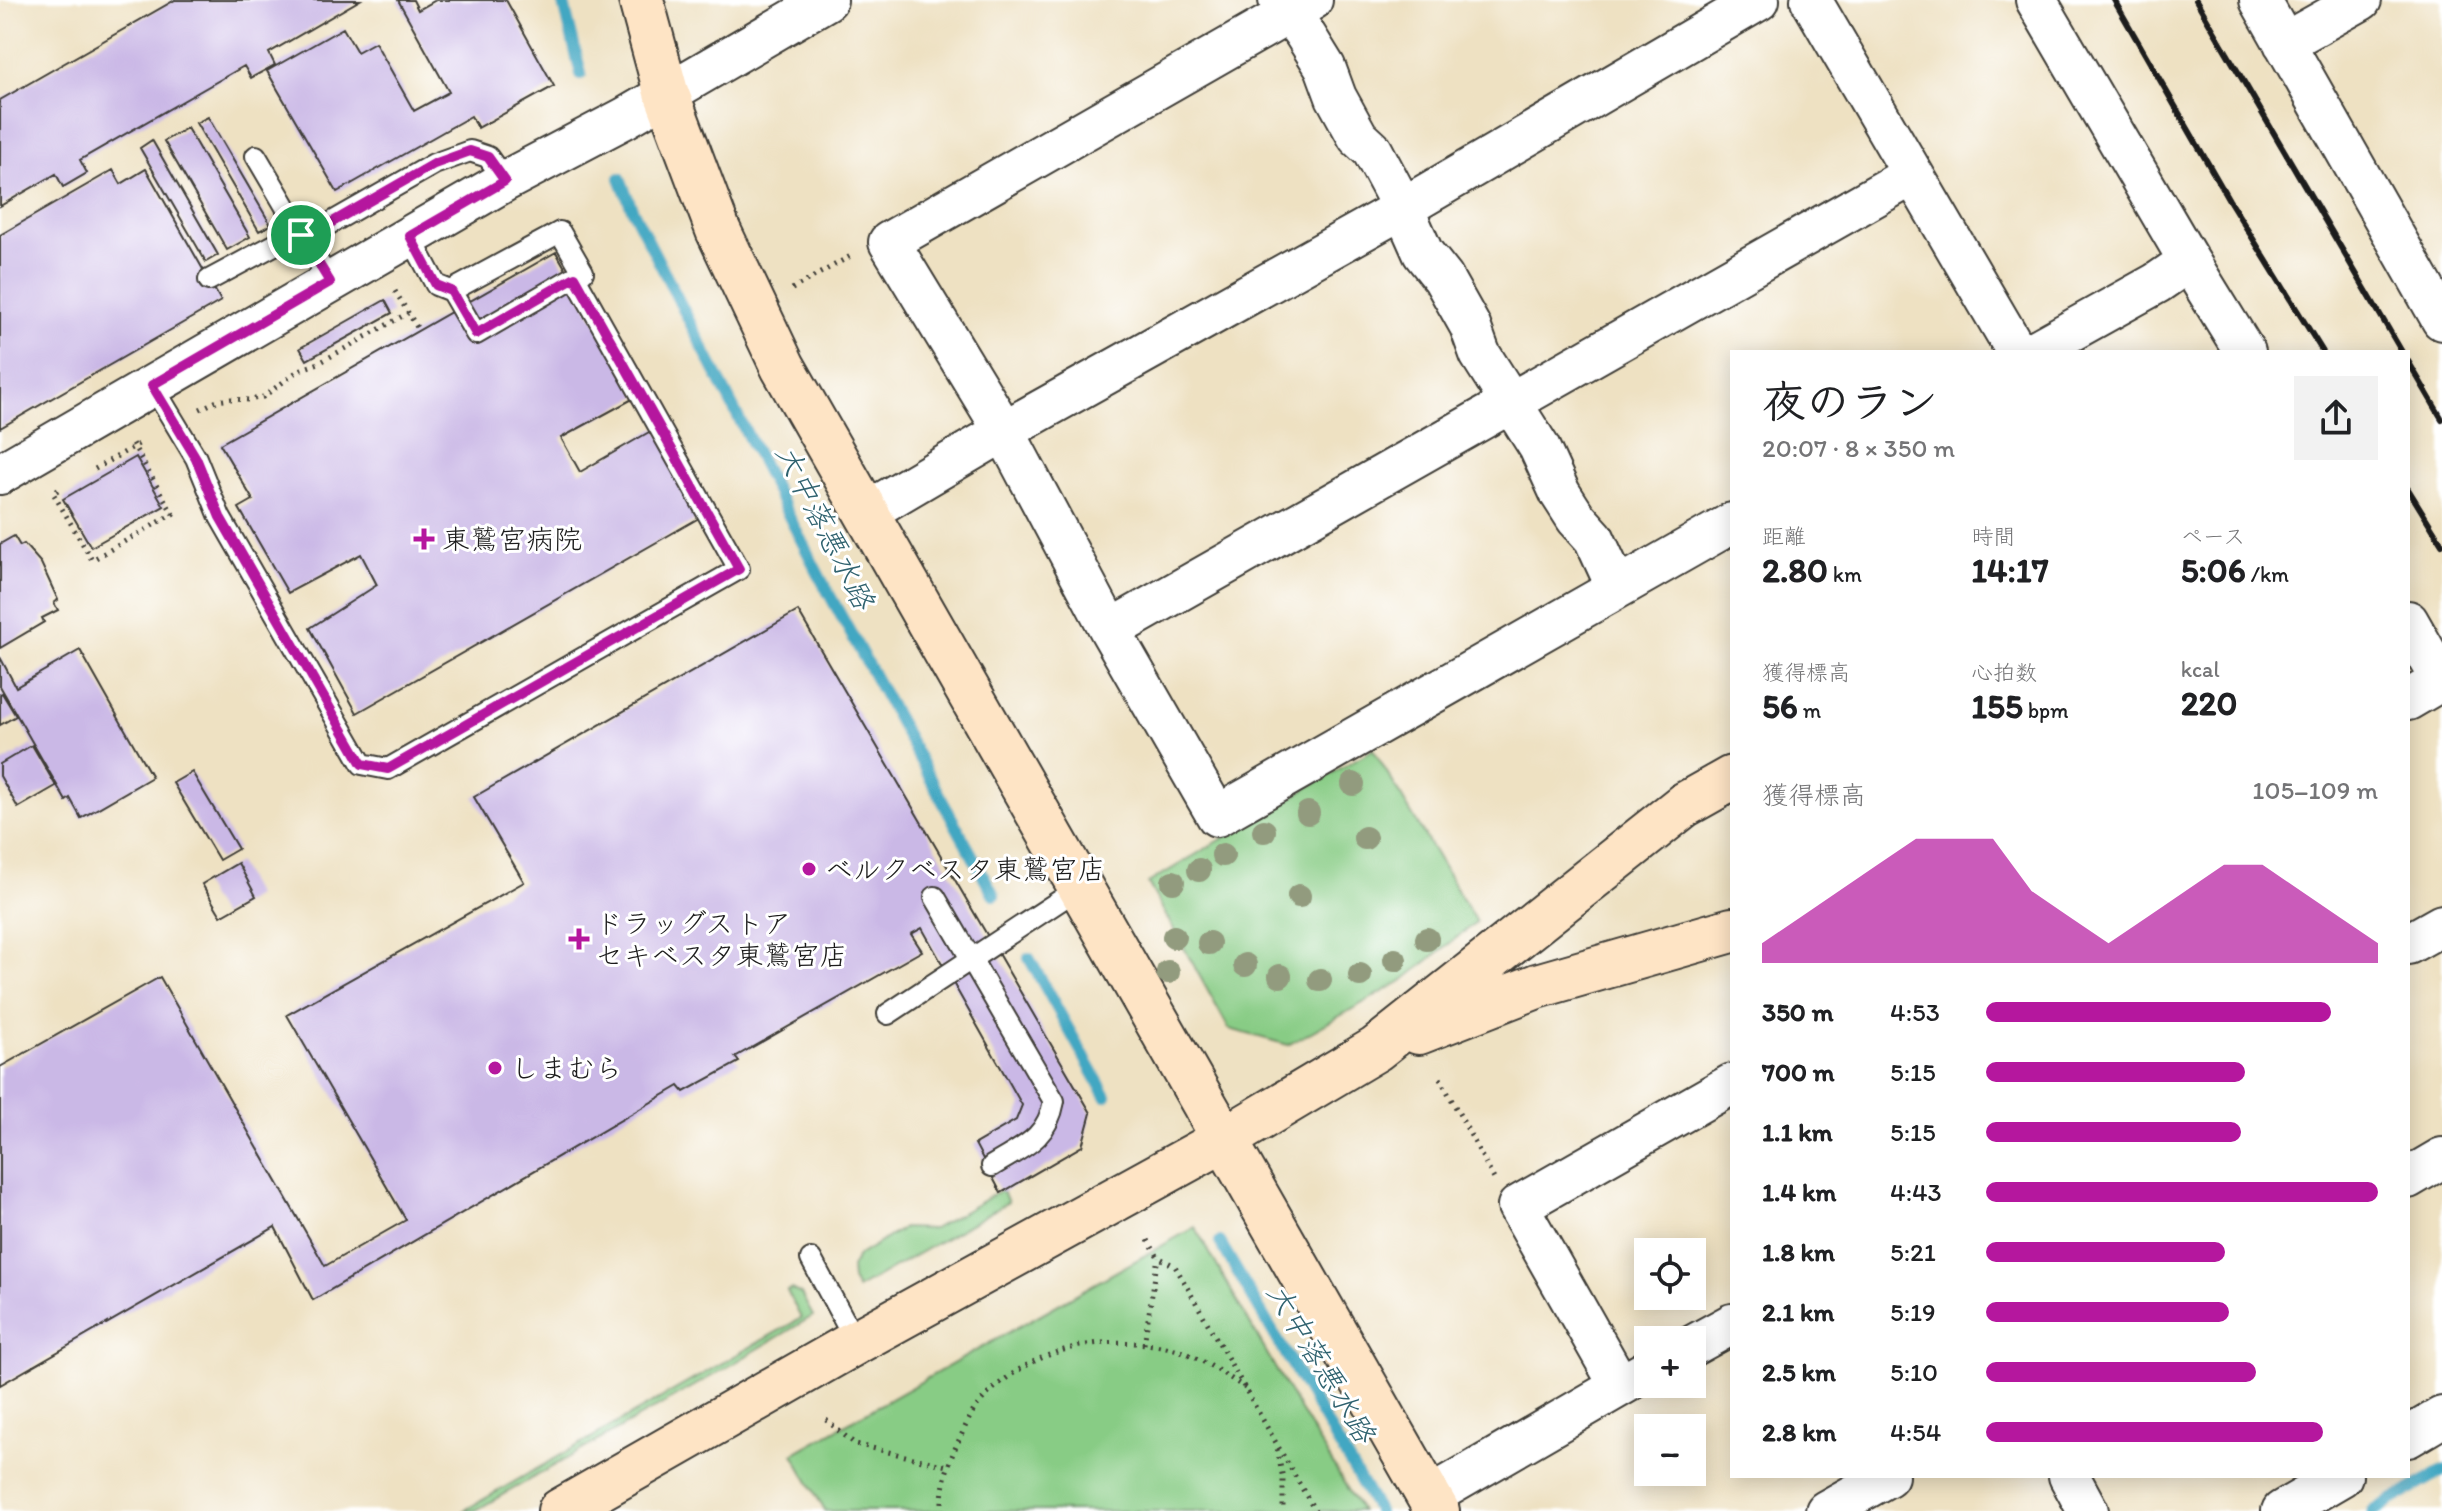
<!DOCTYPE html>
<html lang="ja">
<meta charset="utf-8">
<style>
body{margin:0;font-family:Itim,"Klee One",sans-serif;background:#f2f2f2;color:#202124;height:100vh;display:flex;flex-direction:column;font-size:30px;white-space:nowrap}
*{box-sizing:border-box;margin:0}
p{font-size:26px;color:#757577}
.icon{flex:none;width:44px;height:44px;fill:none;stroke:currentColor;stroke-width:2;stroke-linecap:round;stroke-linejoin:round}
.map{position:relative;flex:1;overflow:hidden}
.sheet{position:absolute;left:1730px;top:350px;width:680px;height:1128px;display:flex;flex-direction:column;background:#fff;border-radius:0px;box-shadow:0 4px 20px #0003}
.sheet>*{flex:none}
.tools{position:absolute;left:1634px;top:1238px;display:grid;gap:16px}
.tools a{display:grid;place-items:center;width:72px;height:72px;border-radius:0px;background:#fff;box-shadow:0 4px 20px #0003;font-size:40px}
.pin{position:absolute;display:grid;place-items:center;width:68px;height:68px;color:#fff;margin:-34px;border:4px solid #fff;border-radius:50%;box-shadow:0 2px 8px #0007}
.round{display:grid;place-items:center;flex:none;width:84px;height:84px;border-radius:0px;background:#f2f2f2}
.head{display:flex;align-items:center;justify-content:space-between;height:136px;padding:0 32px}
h1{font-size:44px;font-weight:700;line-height:60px}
.figures{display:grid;grid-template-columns:repeat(3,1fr);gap:12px;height:136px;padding:8px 32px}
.figures div{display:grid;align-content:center}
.figures b{font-size:34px;font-weight:700}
.figures small{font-size:22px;font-weight:400}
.figures p{font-size:22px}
.chart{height:224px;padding:16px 32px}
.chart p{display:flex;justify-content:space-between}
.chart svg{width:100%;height:144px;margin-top:8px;fill:#b5179e;opacity:.7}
ul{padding:0 32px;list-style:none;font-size:26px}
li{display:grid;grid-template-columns:128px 96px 1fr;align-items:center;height:60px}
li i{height:20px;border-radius:10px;background:#b5179e}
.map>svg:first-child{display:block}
.green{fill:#88cc85;stroke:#527450;stroke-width:2}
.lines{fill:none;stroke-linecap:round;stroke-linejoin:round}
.stream{stroke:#42a7c2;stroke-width:12}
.building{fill:#cab8e6}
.lane-casing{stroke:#3c3a35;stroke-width:24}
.street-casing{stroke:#3c3a35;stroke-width:44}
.secondary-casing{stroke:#3c3a35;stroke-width:48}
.path{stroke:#3c3a35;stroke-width:5;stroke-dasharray:2 6;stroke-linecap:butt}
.lane{stroke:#fff;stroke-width:20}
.street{stroke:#fff;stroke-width:40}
.secondary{stroke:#fee4c5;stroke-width:44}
.rail{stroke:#1c1c1c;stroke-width:6}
.tree{fill:#929b7e}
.route-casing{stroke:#fff;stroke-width:16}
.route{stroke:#b5179e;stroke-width:10}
.poi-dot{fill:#b5179e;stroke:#fff;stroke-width:3}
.labels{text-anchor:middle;stroke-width:6;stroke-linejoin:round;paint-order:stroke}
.poi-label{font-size:28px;fill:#1c1c1c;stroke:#fff;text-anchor:start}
.water-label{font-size:30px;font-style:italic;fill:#2f626f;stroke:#fff}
</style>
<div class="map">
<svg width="2442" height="1511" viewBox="0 0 2442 1511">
<rect width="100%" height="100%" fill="#fff"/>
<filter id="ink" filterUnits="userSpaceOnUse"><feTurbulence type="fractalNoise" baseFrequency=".0125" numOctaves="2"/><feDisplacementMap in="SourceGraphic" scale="16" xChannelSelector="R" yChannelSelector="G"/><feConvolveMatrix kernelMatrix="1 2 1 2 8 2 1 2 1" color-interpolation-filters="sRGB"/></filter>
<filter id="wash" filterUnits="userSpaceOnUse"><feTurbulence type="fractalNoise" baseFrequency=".006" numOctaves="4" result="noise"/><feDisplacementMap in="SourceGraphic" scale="32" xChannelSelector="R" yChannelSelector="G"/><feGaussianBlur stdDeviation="1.8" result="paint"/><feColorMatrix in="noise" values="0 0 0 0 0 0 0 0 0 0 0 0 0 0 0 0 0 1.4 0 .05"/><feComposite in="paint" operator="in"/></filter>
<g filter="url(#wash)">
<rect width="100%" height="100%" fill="#eee1c2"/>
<path class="green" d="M1373,749l103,173 -72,58 -116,65 -59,-16 -81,-146z
M1002,1190l6,12 -151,87 -5,-9 -1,-13 8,-12 44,-27 30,1z
M1195,1227l94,165 72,119h-536l-32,-57z
M791,1289l10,5 12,22 -87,52 -250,142 -13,1 338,-193 -14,-27z"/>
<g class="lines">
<path class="stream" d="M563,0l18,74
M620,178l13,33 189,370 172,314
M1029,958l77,138
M1220,1242l158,269
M2373,1511l69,-40"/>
</g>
<g id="blocks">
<path class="building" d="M175,0h185l-91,53 6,12 -24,13 -7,-12 -164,94 7,13 -24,14 -7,-13 -56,32v-106z
M398,0h15l5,10 18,-10h70l48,86 -76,42 -7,-12 -134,76 -70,-121 76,-43 14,24 18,-10 39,69 35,-19z
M208,117l63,108 -12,6 -63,-108z
M187,128l63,109 -23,13 -63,-109z
M152,140l66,115 -12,7 -66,-114z
M146,169l75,132 -221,127v-193l113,-65 8,14z
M556,252l82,144 -77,42 19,34 76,-44 50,86 -349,199 -47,-85 67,-43 -16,-31 -73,39 -49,-85 14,-8 -33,-56z
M385,300l7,13 -85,47 -7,-12z
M136,457l28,49 -73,41 -28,-48z
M14,536l6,10 4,-2 17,19 17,37 -4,3 4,7 -16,8 2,4 -44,26v-104z
M798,611l293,502 -9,33 -81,47 -26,-49 41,-24 6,-15 -100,-177 -11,6 11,17 -187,106 4,5 -55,30 -5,-6 -366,214 -38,-73 -275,158v-318l160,-90 165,289 81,-46 -119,-205 237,-133 -50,-85z
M80,650l72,127 -71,41 -11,-20 -4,3 -66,-115v-29l16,30z
M2,693l14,23 -16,9v-31z
M32,745l24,41 -38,22 -18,-32v-12z
M192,772l46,77 -19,11 -46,-77z
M238,863l18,33 -35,20 -19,-32z"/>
</g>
</g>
<g filter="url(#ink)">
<use href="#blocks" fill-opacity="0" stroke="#3c3a35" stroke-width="2"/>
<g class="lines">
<g class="lane-casing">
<path id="lane" d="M256,156l74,126
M410,236l26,49 15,6 25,43 107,-62 -23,-40 -109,59
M209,280l69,-37 44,-15 112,-64 36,-13 18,6 17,24
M152,385l44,73 24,59 142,247 26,5 351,-200 -164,-292
M935,897l119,204c-7,39 -32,46 -62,65
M888,1014l194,-128
M811,1259l45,83"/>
</g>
<g class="street-casing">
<path id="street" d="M1279,0l25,33 21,34 11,30 22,40 14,13 31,58 20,45 20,25 27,48 10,28 59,93 21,46 16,25 18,20 23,50
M1312,0l-423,242 115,189 106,199 107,186 515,-293
M1811,0l206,352
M2036,0l153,261 56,91
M2260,0l182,320
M2284,43l77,-43
M2033,352l124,-69 32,-22
M0,474l505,-293 120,-63 202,-118
M865,513l139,-82 399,-223 356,-208
M2408,621l34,60
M1110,630l802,-455
M2408,700l34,-20
M2408,944l34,-19
M2408,1178l34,-20
M1692,1346l40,-22
M1620,1386l-102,-180 214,-122
M2408,1437l34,-20
M2069,1476l19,35
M1429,1497l219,-127
M1826,1511l62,-35
M2282,1511l60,-35"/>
</g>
<g class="secondary-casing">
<path id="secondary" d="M641,0l25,92 52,138 65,137 654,1144
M1419,1032l118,-46 195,-56
M560,1511l296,-169 369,-203 151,-90 308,-244 48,-27"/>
</g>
<path class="path" d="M792,289l62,-35
M395,291l23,38
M200,409l17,-8 14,-2 19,1 13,-3 36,-27 20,-7 89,-50
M95,469l47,-27
M58,490l-5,3 39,67 81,-46 -41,-71
M1440,1078l54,101
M1148,1240l10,17 17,9 140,245
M1144,1344l14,-87
M826,1420l29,24 92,22
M1277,1449l6,30v32
M942,1511c-1,-26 6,-48 17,-71 5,-10 10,-23 17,-33 39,-47 99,-69 159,-64 14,1 30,3 43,7 24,9 48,25 70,40"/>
<use href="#lane" class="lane"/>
<use href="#street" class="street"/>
<use href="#secondary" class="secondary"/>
<path class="rail" d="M2114,0l115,200 94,152
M2196,0l206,352
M2408,361l34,58
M2408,489l34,55"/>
</g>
<g class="tree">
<circle cx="1353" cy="784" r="12"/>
<circle cx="1308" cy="813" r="12"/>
<circle cx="1264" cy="831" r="12"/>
<circle cx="1365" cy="838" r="12"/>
<circle cx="1223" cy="855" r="12"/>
<circle cx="1199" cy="870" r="12"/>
<circle cx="1173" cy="882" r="12"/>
<circle cx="1299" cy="896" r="12"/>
<circle cx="1174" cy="937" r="12"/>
<circle cx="1427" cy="939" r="12"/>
<circle cx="1209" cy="943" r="12"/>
<circle cx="1395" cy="960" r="12"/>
<circle cx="1245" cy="965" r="12"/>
<circle cx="1168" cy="972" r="12"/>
<circle cx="1360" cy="975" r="12"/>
<circle cx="1280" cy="976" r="12"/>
<circle cx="1320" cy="980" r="12"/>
</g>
</g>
<g class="lines" filter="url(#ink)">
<g class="route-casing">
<path id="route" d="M470,151l18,6 17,24 -95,55 26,49 15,6 25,43 99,-57 164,292 -351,200 -26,-5 -142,-247 -24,-59 -44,-73 178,-103 -29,-47 21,-7 112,-64z"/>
</g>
<use href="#route" class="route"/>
</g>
<g class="poi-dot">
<path d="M420 527h8v8h8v8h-8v8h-8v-8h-8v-8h8z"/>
<circle cx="809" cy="869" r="8"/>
<path d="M575 927h8v8h8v8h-8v8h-8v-8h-8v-8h8z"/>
<circle cx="495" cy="1068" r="8"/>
</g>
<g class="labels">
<g class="poi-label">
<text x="442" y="549">東鷲宮病院</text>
<text x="825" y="879">ベルクベスタ東鷲宮店</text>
<text x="595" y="933">ドラッグストア<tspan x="595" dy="32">セキベスタ東鷲宮店</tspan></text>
<text x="511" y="1078">しまむら</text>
</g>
<g class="water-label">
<text transform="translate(825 527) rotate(63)" y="10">大中落悪水路</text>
<text transform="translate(1321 1363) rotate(59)" y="10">大中落悪水路</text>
</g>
</g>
</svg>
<div class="tools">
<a><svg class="icon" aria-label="locate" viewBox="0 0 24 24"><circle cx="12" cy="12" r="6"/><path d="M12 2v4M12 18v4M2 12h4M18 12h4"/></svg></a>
<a>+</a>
<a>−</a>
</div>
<div class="pin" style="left:301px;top:235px;background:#1e9e55"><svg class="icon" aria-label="arrive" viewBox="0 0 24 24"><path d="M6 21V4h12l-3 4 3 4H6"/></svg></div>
<section class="sheet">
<div class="head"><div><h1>夜のラン</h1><p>20:07 · 8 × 350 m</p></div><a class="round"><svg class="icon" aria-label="share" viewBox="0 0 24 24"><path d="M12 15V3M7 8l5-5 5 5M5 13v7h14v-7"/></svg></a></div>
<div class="figures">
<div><p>距離</p><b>2.80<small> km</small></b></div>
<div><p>時間</p><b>14:17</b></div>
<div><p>ペース</p><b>5:06<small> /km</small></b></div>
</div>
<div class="figures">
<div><p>獲得標高</p><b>56<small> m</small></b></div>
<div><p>心拍数</p><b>155<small> bpm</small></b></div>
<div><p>kcal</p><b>220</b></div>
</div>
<div class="chart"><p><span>獲得標高</span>105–109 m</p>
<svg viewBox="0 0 160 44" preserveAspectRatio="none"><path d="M0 44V38L10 30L20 22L30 14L40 6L50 6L60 6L70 22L80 30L90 38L100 30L110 22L120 14L130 14L140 22L150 30L160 38V44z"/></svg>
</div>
<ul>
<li><b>350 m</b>4:53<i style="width:88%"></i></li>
<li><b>700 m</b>5:15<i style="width:66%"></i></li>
<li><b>1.1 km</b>5:15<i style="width:65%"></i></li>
<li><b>1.4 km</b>4:43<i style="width:100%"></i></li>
<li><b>1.8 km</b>5:21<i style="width:61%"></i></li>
<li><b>2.1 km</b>5:19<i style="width:62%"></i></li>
<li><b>2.5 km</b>5:10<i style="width:69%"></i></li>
<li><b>2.8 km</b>4:54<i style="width:86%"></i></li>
</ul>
</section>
</div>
